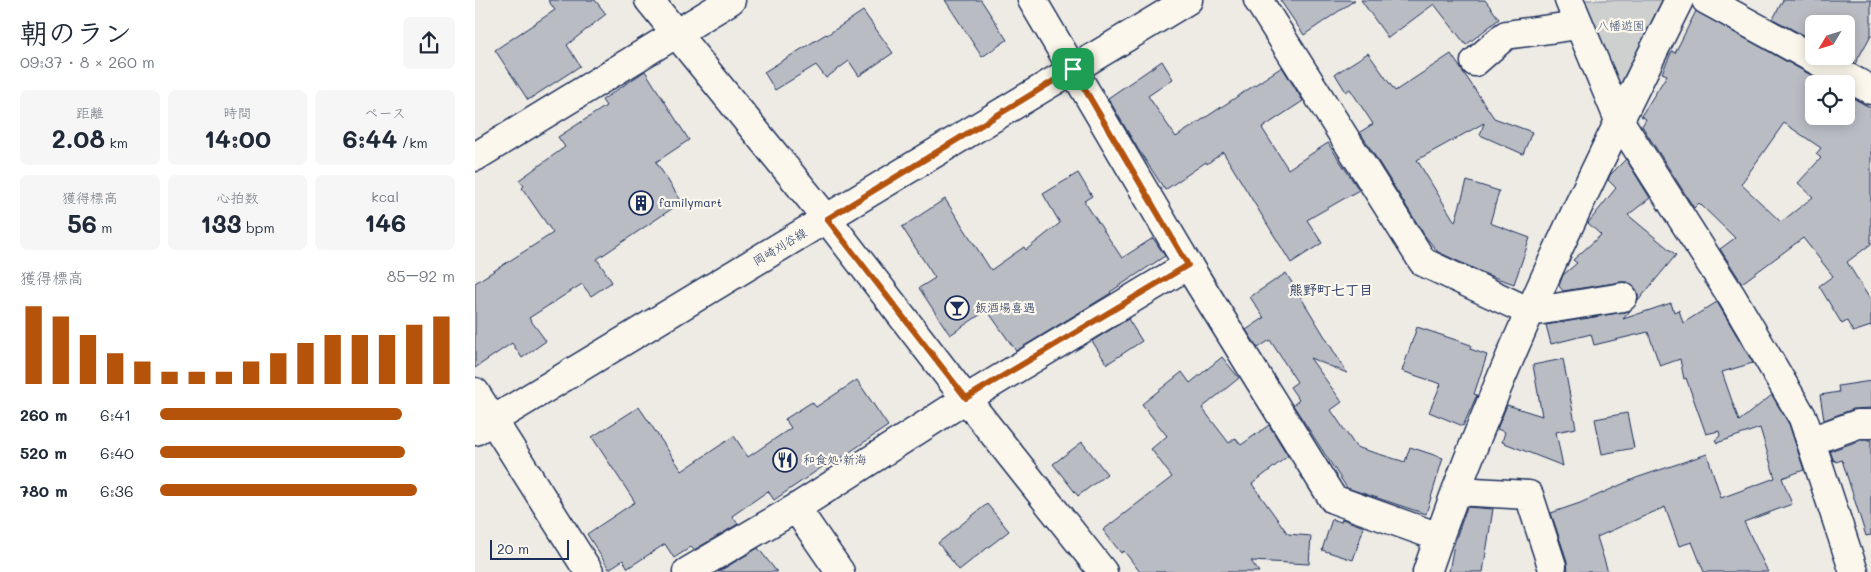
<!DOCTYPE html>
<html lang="ja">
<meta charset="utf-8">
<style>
body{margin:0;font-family:Mali,"Klee One",sans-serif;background:#f6f6f7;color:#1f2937;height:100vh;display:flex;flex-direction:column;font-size:19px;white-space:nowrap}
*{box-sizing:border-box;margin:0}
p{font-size:16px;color:#747a83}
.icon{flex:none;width:28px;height:28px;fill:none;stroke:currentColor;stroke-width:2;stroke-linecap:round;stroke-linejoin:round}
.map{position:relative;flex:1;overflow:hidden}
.drawer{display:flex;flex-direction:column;background:#fff;width:475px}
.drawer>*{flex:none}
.needle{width:32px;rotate:232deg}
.fabs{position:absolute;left:1330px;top:15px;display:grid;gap:10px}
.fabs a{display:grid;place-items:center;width:50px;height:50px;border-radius:8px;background:#fff;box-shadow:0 2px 12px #0003;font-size:25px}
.scale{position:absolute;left:15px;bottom:12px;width:79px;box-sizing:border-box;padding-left:5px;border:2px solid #1b2f5e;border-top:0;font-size:14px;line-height:18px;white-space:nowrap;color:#1b2f5e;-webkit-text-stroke:4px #fbf7ec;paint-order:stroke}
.pin{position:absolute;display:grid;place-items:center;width:42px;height:42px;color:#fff;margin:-21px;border-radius:10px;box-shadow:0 2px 8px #0006}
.round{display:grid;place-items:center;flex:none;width:52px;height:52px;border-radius:8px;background:#f6f6f7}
.headline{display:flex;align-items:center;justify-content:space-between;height:85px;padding:0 20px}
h1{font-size:28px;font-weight:700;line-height:38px}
.figures{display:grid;grid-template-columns:repeat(3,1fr);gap:8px;height:85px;padding:5px 20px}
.figures div{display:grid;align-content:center;border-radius:8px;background:#f6f6f7;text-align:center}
.figures b{font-size:25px;font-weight:700}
.figures small{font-size:14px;font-weight:400}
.figures p{font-size:14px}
.chart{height:140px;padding:10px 20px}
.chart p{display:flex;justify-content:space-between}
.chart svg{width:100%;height:90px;margin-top:5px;stroke:#b45309;stroke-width:6}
ul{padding:0 20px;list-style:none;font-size:16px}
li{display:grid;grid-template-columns:80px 60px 1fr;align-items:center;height:38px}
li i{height:12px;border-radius:6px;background:#b45309}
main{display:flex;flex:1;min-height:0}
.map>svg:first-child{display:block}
.green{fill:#cecfcf;stroke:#747f96}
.building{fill:#b9bcc3;stroke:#1b2f5e;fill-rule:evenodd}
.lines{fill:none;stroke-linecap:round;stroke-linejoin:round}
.minor-casing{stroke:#1b2f5e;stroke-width:31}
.tertiary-casing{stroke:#1b2f5e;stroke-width:31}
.primary-casing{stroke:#1b2f5e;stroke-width:31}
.minor{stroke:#fbf7ec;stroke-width:28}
.tertiary{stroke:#fbf7ec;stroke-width:28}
.primary{stroke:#fbf7ec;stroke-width:28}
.route-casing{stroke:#fff;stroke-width:10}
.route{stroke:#b45309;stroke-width:6}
.labels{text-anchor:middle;stroke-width:4.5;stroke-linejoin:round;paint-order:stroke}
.park-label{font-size:12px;fill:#48577a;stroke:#fbf7ec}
.poi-label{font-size:12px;fill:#1b2f5e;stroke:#fbf7ec;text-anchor:start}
.street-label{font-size:12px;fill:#1b2f5e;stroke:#fbf7ec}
.neighbourhood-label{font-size:14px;font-weight:bold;fill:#1b2f5e;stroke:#fbf7ec}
</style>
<main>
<section class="drawer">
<div class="headline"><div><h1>朝のラン</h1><p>09:37 · 8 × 260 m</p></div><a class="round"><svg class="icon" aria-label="share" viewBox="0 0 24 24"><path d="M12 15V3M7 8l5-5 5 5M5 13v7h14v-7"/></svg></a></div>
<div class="figures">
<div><p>距離</p><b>2.08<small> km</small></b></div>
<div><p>時間</p><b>14:00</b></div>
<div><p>ペース</p><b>6:44<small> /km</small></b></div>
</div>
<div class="figures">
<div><p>獲得標高</p><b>56<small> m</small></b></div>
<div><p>心拍数</p><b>133<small> bpm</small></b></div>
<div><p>kcal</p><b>146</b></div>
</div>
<div class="chart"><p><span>獲得標高</span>85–92 m</p>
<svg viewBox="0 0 160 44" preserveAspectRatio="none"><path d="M5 44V6M15 44V11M25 44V20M35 44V29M45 44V33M55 44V38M65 44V38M75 44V38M85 44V33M95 44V29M105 44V24M115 44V20M125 44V20M135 44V20M145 44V15M155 44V11"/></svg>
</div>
<ul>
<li><b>260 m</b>6:41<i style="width:82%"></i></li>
<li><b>520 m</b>6:40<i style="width:83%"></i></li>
<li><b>780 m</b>6:36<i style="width:87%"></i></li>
</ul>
</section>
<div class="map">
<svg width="1396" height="572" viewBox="0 0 1396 572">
<rect width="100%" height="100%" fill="#eeebe4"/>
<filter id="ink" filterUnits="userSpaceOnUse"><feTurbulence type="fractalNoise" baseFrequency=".02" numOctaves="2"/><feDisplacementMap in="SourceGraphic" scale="10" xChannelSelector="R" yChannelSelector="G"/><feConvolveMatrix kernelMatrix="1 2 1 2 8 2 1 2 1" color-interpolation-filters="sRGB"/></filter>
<g filter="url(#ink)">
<path class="green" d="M1107,0h80l-43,87z"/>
<path class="building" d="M73,0h47l11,14 -39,31 13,21 -52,34 -33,-50 60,-40z
M470,0h36l26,40 -25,17z
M805,0h75l-51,35z
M886,0h124l14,19 -33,26 -32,-41 -46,34z
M1308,0h88v35l-16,29 -13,-8h4v-32h-32v17l-41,-22z
M388,11l30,42 -34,23 -10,-15 -23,17 -10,-13 -41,25 -11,-18 62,-38 1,1z
M1221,11l131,73h-13v32h32v-22l25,14v136l-24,18 24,39v25l-18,6 -6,-11 -5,3 -23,-38 14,-10 -30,-38 -61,45 -22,-34 15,-11 -36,-35 -5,5 -52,-82 4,-7 -5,-3 26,-41 -5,-2 10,-22 3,2zM1309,123l37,25 -5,6 5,4 -23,25 15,14 -32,25 -40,-38z
M893,53l27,38 56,-37 43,64 38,14 -9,22 -43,-19 4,-12 -67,37 38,62 12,-41 32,10 -9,32 40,15 -16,46 -26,-9 -50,-23 -13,-16 -65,-104 13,-8 -23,-35 -4,3 -11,-18z
M687,61l11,18 -25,17 28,41 106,-70 21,34 -41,27 26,41 40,-26 31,47 -52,30 15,23 -31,20 -68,-111 -16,12 -1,-2 -41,28 -27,-41 -30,-51z
M170,71l44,69 -33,22 26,40 -85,57 15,23 -21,14 -9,-12 -53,34 17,23 -24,17 -10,-15 -37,25v-85l78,-50 -31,-45 2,-2 -5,-6 46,-33 -7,-10 48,-31 -4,-6z
M1151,159l24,39 -22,17 48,40 -38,46v-7l-3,-6 -7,-6h-7l-58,9 -4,-5 4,-11 14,-12 -4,-3 28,-25 -13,-12 28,-35 -8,-8 2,-5z
M603,173l14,23 -8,5 38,57 31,-20 12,18 -55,36 1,1 -95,58 -29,-41 -37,25 -31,-47 16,-10 -33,-51 43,-28 46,71 33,-23 2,3 34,-27 -17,-29z
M811,273l61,100 -37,-15 32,44 -11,8 25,37 49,15 5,-15 33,11 -17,56 -79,-26 -54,-83 6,-5 -9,-13 7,-5 -27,-42 -12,8 -12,-18 18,-12 -14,-21z
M1242,302l36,61 -31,9 17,49 33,-26 17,29 15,46 -22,8 10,26 -48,18 24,50h-64l-12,-30 -13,4 -14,-39 -68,30 11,35h-40l-1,-11 -16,-48 29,-10 56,-25 71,-24 14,44 54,-20 -15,-50 -43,15 -2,-3 5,-4 -1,-5 -13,3 -20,-56 -2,1 -4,-20 -20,7 -12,-34 -54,13 -3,-11 -40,10 -5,-19 84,-14 -7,8 48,-16 3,9 5,-2 4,13z
M653,319l14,22 -35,23 -15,-23z
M942,327l54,18 -1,4 17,6 -13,39 3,1 -14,31 -34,-14 12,-28 -39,-13z
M747,357l17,21 -37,30 27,35 6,-5 6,7 28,-20 19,31 -36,28 36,50 23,2 -2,28 -58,-3 8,11h-119l-16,-21 -3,2 -18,-23 69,-53 -21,-28 16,-13 -25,-32 40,-32 8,11z
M1088,359l13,69 -20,4 7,34 -61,-24 3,-10 -8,-3 10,-24 35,11 -9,-51z
M382,380l31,46 -50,34 -1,-3 -63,43 -6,-9 -36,25 6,8 -44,26 -3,-3 -17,11 -9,-14 -37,24 -5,-8 -14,9 -22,-35 48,-32 -43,-65 47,-30 43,64 52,-35 14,21 43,-29 -6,-9 27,-17 4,5z
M1396,381v27l-18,1 -29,11 -4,-25 19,-3 -1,-6z
M1152,413l7,35 -32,6 -7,-35z
M1386,440h10v95l-5,1 -24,-76 -6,2 -1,-2 -1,1 -4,-10z
M607,442l25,32 -29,22 -25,-32z
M512,504l22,27 -50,39 -21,-27z
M992,507l26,2 -10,63h-34l5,-28z
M857,519l9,3 1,-3 22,8 -11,33 -31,-10z
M283,548l19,24h-59z"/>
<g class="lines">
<g class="minor-casing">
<path id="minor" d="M557,0l156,265 145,234 106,38
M783,0l165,262 107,50 93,-15
M1094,0l50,120 113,177 71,121 51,154
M1231,0l165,90
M1000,62l31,-27 73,-10
M0,157l256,-157
M0,392l114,180
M1336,441l47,-17h13
M981,491l73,4 23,71
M321,508l44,64
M212,572l109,-64 170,-109 222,-134
M952,572c67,-197 159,-386 252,-572"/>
</g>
<g class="tertiary-casing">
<path id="tertiary" d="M174,0l178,219 139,180 137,173"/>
</g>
<g class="primary-casing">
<path id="primary" d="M0,431l713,-431"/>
</g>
<use href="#minor" class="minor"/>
<use href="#tertiary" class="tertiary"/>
<use href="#primary" class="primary"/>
</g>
</g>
<g class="lines" filter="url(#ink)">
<g class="route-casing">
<path id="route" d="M598,69l115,196 -222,133 -139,-179z"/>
</g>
<use href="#route" class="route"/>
</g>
<defs>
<g id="building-ring" transform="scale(1.25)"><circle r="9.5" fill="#fbf7ec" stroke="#1b2f5e" stroke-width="1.5"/><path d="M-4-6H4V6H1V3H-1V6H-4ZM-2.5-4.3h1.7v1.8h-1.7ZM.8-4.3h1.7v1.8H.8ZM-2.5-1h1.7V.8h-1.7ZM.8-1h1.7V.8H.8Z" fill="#1b2f5e"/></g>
<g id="bar-ring" transform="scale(1.25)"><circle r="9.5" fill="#fbf7ec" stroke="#1b2f5e" stroke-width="1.5"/><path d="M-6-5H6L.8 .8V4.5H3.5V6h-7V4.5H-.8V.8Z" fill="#1b2f5e"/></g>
<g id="restaurant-ring" transform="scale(1.25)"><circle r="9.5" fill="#fbf7ec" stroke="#1b2f5e" stroke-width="1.5"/><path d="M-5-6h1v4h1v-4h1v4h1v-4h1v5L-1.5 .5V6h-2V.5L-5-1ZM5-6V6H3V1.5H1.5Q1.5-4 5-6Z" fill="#1b2f5e"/></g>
</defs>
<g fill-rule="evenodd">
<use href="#building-ring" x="166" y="203"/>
<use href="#bar-ring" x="482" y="308"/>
<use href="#restaurant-ring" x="310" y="460"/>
</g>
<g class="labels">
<g class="park-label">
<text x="1146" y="30">八幡遊園</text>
</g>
<g class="poi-label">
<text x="184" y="207">familymart</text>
<text x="500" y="312">飯酒場喜遇</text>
<text x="328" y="464">和食処 新海</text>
</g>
<g class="street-label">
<text transform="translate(305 247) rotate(-31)" y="4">岡崎刈谷線</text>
</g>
<g class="neighbourhood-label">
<text x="856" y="295">熊野町七丁目</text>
</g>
</g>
</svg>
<div class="fabs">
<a><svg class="needle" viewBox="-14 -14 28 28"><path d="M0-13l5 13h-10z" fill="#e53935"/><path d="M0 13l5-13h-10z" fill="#747a83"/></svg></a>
<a><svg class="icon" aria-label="locate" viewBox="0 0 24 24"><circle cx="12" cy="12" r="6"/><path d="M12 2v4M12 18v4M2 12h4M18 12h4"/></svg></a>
</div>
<div class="scale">20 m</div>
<div class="pin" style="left:598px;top:69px;background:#1e9e55"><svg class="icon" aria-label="arrive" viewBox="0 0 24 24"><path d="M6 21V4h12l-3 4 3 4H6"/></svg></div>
</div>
</main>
